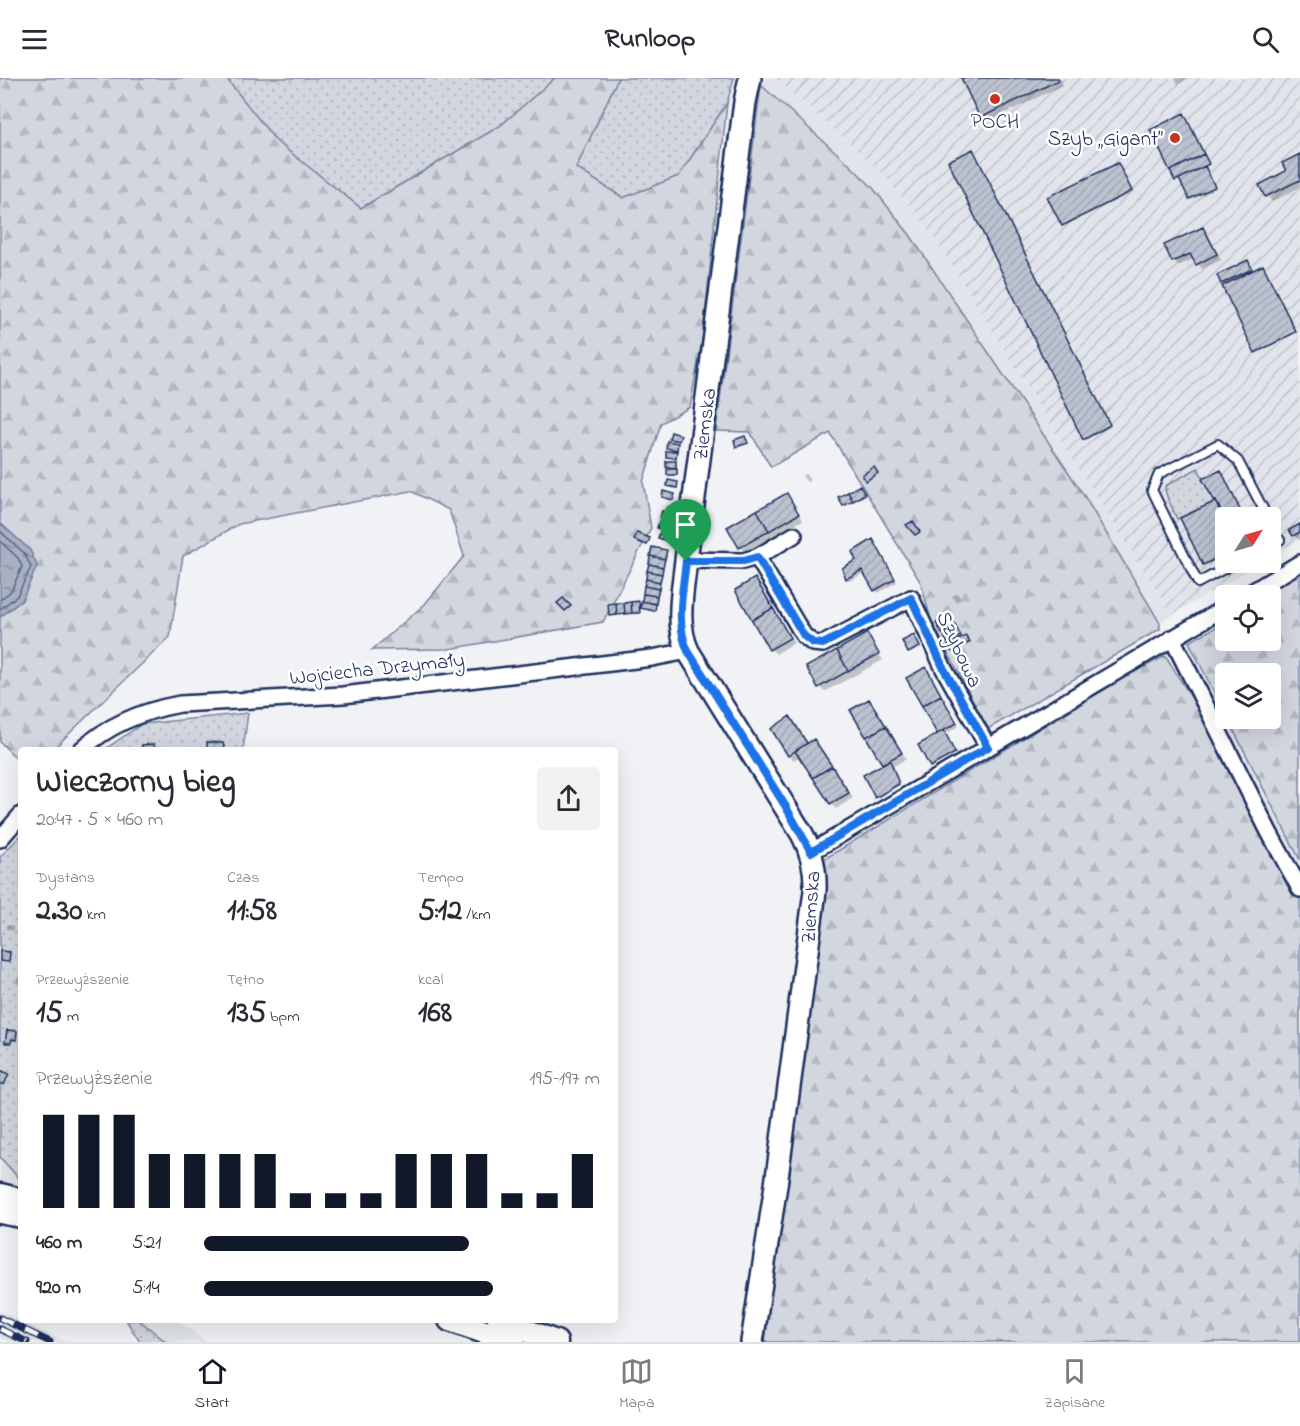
<!DOCTYPE html>
<html lang="pl">
<meta charset="utf-8">
<style>
body{margin:0;font-family:"Indie Flower",sans-serif;background:#f2f2f3;color:#2b2b33;height:100vh;display:flex;flex-direction:column;font-size:22px;white-space:nowrap}
*{box-sizing:border-box;margin:0}
p{font-size:20px;color:#7c7c81}
.icon{flex:none;width:33px;height:33px;fill:none;stroke:currentColor;stroke-width:2;stroke-linecap:round;stroke-linejoin:round}
.map{position:relative;flex:1;overflow:hidden}
.panel{position:absolute;left:18px;top:669px;width:600px;height:576px;display:flex;flex-direction:column;background:#fff;border-radius:6px;box-shadow:0 6px 24px #0002}
.panel>*{flex:none}
.needle{width:39px;rotate:53deg}
.buttons{position:absolute;left:1215px;top:429px;display:grid;gap:12px}
.buttons a{display:grid;place-items:center;width:66px;height:66px;border-radius:6px;background:#fff;box-shadow:0 6px 24px #0002;font-size:30px}
.pin{position:absolute;display:grid;place-items:center;width:51px;height:51px;color:#fff;margin:-62px -26px;border-radius:50% 50% 50% 0;rotate:-45deg;box-shadow:0 0 6px #0007}
.pin .icon{rotate:45deg}
.round{display:grid;place-items:center;flex:none;width:63px;height:63px;border-radius:6px;background:#f2f2f3}
.summary{display:flex;align-items:center;justify-content:space-between;height:102px;padding:0 18px}
h1{font-size:33px;font-weight:800;line-height:45px}
.stats{display:grid;grid-template-columns:repeat(3,1fr);gap:9px;height:102px;padding:6px 18px}
.stats div{display:grid;align-content:center}
.stats b{font-size:30px;font-weight:800}
.stats small{font-size:16px;font-weight:400}
.stats p{font-size:16px}
.chart{height:168px;padding:12px 18px}
.chart p{display:flex;justify-content:space-between}
.chart svg{width:100%;height:108px;margin-top:6px;stroke:#111827;stroke-width:6}
ul{padding:0 18px;list-style:none;font-size:20px}
li{display:grid;grid-template-columns:96px 72px 1fr;align-items:center;height:45px}
li i{height:15px;border-radius:8px;background:#111827}
header{display:flex;justify-content:space-between;align-items:center;height:78px;padding:0 18px;background:#fff;font-size:27px;font-weight:800}
.dock{display:flex;justify-content:space-around;align-items:center;height:84px;border-top:2px solid #e1e1e2;background:#fff;font-size:16px;color:#7c7c81}
.dock a{display:grid;justify-items:center;gap:3px}
.dock .active{color:#111827}
.map>svg:first-child{display:block}
.built{fill:#e1e4ea}
.industrial{fill:url(#industrial-furrows)}
.green{fill:url(#green-dots);stroke:#76829e;stroke-width:1.5}
.forest{fill:url(#forest-firs);stroke:#76829e;stroke-width:1.5}
.water{fill:url(#water-ripples);stroke:#707c9a;stroke-width:1.5}
.shadow{fill:#0003}
.lines{fill:none;stroke-linecap:round;stroke-linejoin:round}
.shore{stroke:#536386;stroke-width:1.5}
.building{fill:url(#building-hatch);stroke:#1b2f5e;stroke-width:1.5}
.lane-casing{stroke:#1b2f5e;stroke-width:12}
.street-casing{stroke:#1b2f5e;stroke-width:20}
.secondary-casing{stroke:#1b2f5e;stroke-width:26}
.primary-casing{stroke:#1b2f5e;stroke-width:27}
.lane{stroke:#fff;stroke-width:8}
.street{stroke:#fff;stroke-width:15}
.secondary{stroke:#fff;stroke-width:21}
.primary{stroke:#fff;stroke-width:22}
.rail-casing{stroke:#1b2f5e;stroke-width:7}
.rail{stroke:#fff;stroke-width:4.5;stroke-dasharray:14;stroke-linecap:butt}
.route-casing{stroke:#fff;stroke-width:12}
.route{stroke:#1a73e8;stroke-width:8}
.poi-dot{fill:#c8321e;stroke:#fff;stroke-width:2}
.labels{text-anchor:middle;stroke-width:5;stroke-linejoin:round;paint-order:stroke}
.poi-label{font-size:21px;fill:#1b2f5e;stroke:#fff}
.street-label{font-size:21px;fill:#1b2f5e;stroke:#fff}
</style>
<header><svg class="icon" aria-label="menu" viewBox="0 0 24 24"><path d="M4 6h16M4 12h16M4 18h16"/></svg>Runloop<svg class="icon" aria-label="search" viewBox="0 0 24 24"><circle cx="10" cy="10" r="6"/><path d="M15 15l6 6"/></svg></header>
<div class="map">
<svg width="1300" height="1264" viewBox="0 0 1300 1264">
<defs>
<pattern id="industrial-furrows" width="10" height="10" patternUnits="userSpaceOnUse" patternTransform="scale(1.5)"><rect width="10" height="10" fill="#e1e4ea"/><path d="M-1 1l2-2M0 10L10 0M9 11l2-2" fill="none" stroke="#c0c4cb"/></pattern>
<pattern id="green-dots" width="8" height="8" patternUnits="userSpaceOnUse" patternTransform="scale(1.5)"><rect width="8" height="8" fill="#d2d6df"/><path d="M2 2h.1M6 6h.1" fill="none" stroke="#b4b8c2" stroke-width="1.8" stroke-linecap="round"/></pattern>
<pattern id="forest-firs" width="22" height="20" patternUnits="userSpaceOnUse" patternTransform="scale(1.5)"><rect width="22" height="20" fill="#d2d6df"/><path d="M5 1l3.5 6h-7zM16 11l3.5 6h-7z" fill="#b4b8c2"/></pattern>
<pattern id="water-ripples" width="26" height="14" patternUnits="userSpaceOnUse" patternTransform="scale(1.5)"><rect width="26" height="14" fill="#a8b0c2"/><path d="M2 4q2-2 4 0t4 0M15 11q2-2 4 0t4 0" fill="none" stroke="#8890a1"/></pattern>
<pattern id="building-hatch" width="6" height="6" patternUnits="userSpaceOnUse" patternTransform="scale(1.5)"><rect width="6" height="6" fill="#bcc2d0"/><path d="M-1 1l2-2M0 6l6-6M5 7l2-2" fill="none" stroke="#a1a7b5"/></pattern>
</defs>
<rect width="100%" height="100%" fill="#f1f2f5"/>
<filter id="ink" filterUnits="userSpaceOnUse"><feTurbulence type="fractalNoise" baseFrequency=".0167" numOctaves="2"/><feDisplacementMap in="SourceGraphic" scale="12" xChannelSelector="R" yChannelSelector="G"/><feConvolveMatrix kernelMatrix="1 2 1 2 8 2 1 2 1" color-interpolation-filters="sRGB"/></filter>
<g filter="url(#ink)">
<path class="built" d="M763,0h12l102,90 43,50 33,49 98,159 121,189 -12,7 -77,-128 -173,-259 -37,-47 -23,-24 -89,-80z
M1189,565l36,71 1,4 2,1 72,141v37l-103,-191 -32,-50z
M0,1079l21,24v7l-21,-3z
M0,1233l66,31h-57l-9,-4z
M139,1242h38l29,22h-40z"/>
<path class="industrial" d="M775,0h525v461l-29,17 -1,-38h-44v44l34,1 -88,52 -121,-189 -98,-159 -33,-49 -43,-50z"/>
<path class="green" d="M226,0h329l-55,48 -139,82 -86,-67z
M618,0h116l-7,25 -48,73 -56,22 -47,-30z
M1198,390l16,34 -37,17 -11,-25 -1,-8z
M248,635l-5,37h-139l38,-26z
M21,757v346l-21,-24v-300z
M126,1242h13l27,22h-26z"/>
<path class="forest" d="M0,0h226l50,63 85,67 139,-82 55,-48h63l-42,90 47,30 56,-22 48,-73 -24,232 -13,72 -29,16 -18,59 8,46 -48,94 -154,27 -77,1 53,-46 39,-48 -15,-46 -38,-19 -172,33 -56,32 -13,81 -118,113h-31v13l-21,-21v-125l22,-17 7,-50 -29,-27z
M761,7l89,80 23,23 37,47 173,259 77,129v6l-172,100 -57,-109 -10,-37 -91,-150 -59,34 -21,-35 -34,-1z
M1300,494v288l-72,-141 42,-1v-44h-44l-1,40 -36,-72 36,-20 1,18h44v-44l-9,-1z
M1165,578l32,50 103,191v445h-535l56,-481 304,-184z"/>
<path class="water" d="M0,445l30,27 7,16 -15,34 -22,17z"/>
<path class="shadow" d="M962,0h98l3,7 -76,37 -5,-5z
M1175,0h14l-11,6z
M1184,38l25,49 -4,2 10,21 -23,12 -11,-21 -4,1z
M974,74l136,275 -25,13 -1,-1z
M1300,77v32l-28,15 -11,-16 27,-14z
M1118,87l14,28 -68,33 -1,-1z
M1203,151l5,5 13,26 -19,9 -8,-10 -16,7 -5,-5z
M1249,185l4,9 11,-4 32,65 -39,20 -35,-70z
M676,385l1,5h-2l3,3v5h-9l2,-6 -4,-3z
M1222,395l20,42 -5,3h-11v37l-21,10z
M805,396l5,6 -3,2 -5,-6z
M861,410l4,8 -20,10 -1,-1z
M787,417l16,25 -58,32 -5,-5z
M666,428l8,2v3l-7,-2z
M1300,448v14h-1l-5,-5z
M873,463l24,41 -19,11 -13,-21 -15,9 -3,-3z
M666,473l-11,61 -12,-3 -1,-1z
M755,501l5,6 34,58 -18,11 -5,-5z
M957,515l4,6 -5,3 -4,-6z
M638,525l2,11 -29,1z
M951,540l11,21h5l3,5 -16,8 -16,-28z
M866,557l17,25 -59,32 -16,-24z
M929,594l30,54 -13,8 9,20 -23,13 8,-33z
M869,622l5,6 32,53 -14,8 8,18 -22,13 7,-33 -33,-55z
M794,645l14,21 6,-3 5,5 34,52 -17,11 -36,-53 -6,4 -5,-5z
M6,847l7,1v5l-7,-2z
M17,900h4v7l-5,-2z"/>
<g class="lines">
<path class="shore" d="M0,453l24,22 7,14 -14,29 -17,13
M0,463l18,17 4,9 -11,24 -11,9"/>
</g>
<path class="building" d="M961,0h97l1,2 -79,38z
M1184,35l20,41 -34,17 -20,-41z
M973,71l137,276 -27,15 -135,-279z
M1204,76l5,10 -34,17 -5,-10z
M1300,76v26l-35,17 -6,-12 27,-14 -4,-8z
M1118,85l14,28 -70,35 -15,-29z
M1205,88l10,21 -26,12 -10,-20z
M1203,149l14,27 -21,11 -6,-11 -18,8 -8,-17z
M1248,182l4,9 -31,15 -4,-9z
M1263,187l33,67 -41,21 -33,-67z
M671,354l10,3 -2,6 -10,-2z
M745,358l3,7 -12,4 -2,-7z
M667,363l11,2 -1,7 -11,-2z
M666,373h11l-1,7 -10,-1z
M666,383h10v7l-10,-1z
M874,389l4,6 -12,8 -4,-6z
M667,391h10v6h-10z
M1221,392l21,44 -7,4h-9v3l-24,-42z
M668,402l10,2 -1,6 -10,-2z
M860,407l5,9 -12,7 -5,-9z
M663,413l12,3 -2,6 -11,-3z
M848,414l5,9 -10,5 -5,-9z
M787,415l12,21 -30,17 -12,-21z
M1216,423l10,20v33l-23,11 -23,-47z
M757,432l12,21 -30,17 -12,-21z
M662,433l10,4 -2,6 -10,-4z
M913,443l7,11 -5,3 -9,-10z
M659,444l12,4 -2,5 -12,-3z
M1300,446v8l-7,4 -4,-6z
M660,454l10,2 -2,7 -10,-3z
M637,455l13,5 -3,7 -13,-5z
M873,461l22,40 -21,12 -12,-21 -16,9 -4,-11 14,-8 -4,-8z
M652,469l15,3 -2,9 -15,-3z
M650,478l15,3 -2,8 -14,-3z
M649,486l14,3 -1,7 -15,-3z
M647,493l15,3 -2,8 -14,-3z
M755,500l18,30 -21,12 -17,-30z
M646,501l14,3 -1,7 -15,-3z
M644,508l15,3 -2,7 -14,-2z
M643,516l14,2 -1,8 -14,-3z
M563,520l8,8 -6,5 -8,-8z
M639,523l1,12h-8l-1,-11z
M642,523l14,3 -1,7 -15,-3z
M631,524l1,11 -7,1 -1,-11z
M616,525h8l1,11 -8,1z
M616,525l1,12 -8,1 -1,-12z
M773,530l17,30 -21,12 -17,-30z
M950,537l3,6 -14,7 -3,-5z
M953,543l3,6 -14,7 -3,-6z
M957,551l4,7 -14,7 -3,-7z
M867,555l12,21 -31,17 -11,-21z
M914,557l6,12 -12,6 -6,-12z
M966,558l4,6 -18,10 -4,-7z
M837,572l11,21 -30,17 -12,-21z
M926,589l15,28 -19,11 -16,-28z
M941,617l16,28 -20,11 -15,-28z
M869,621l17,27 -20,11 -16,-27z
M790,638l17,27 -19,13 -17,-27z
M886,648l16,27 -20,11 -16,-27z
M944,652l11,23 -25,14 -12,-22z
M814,661l18,27 -19,12 -18,-27z
M207,664l16,1 2,7 -18,-1z
M154,666l1,6h-13v-5z
M890,682l9,24 -24,14 -12,-23z
M832,688l17,27 -19,11 -17,-26z
M0,873l10,1 -1,10 -9,-1z
M7,952l10,1 -1,9 -4,-1 -1,4h-6z
M0,992l9,4 -5,11 -4,-2z"/>
<g class="lines">
<g class="lane-casing">
<path id="lane" d="M1270,467l10,-5
M1237,484l-39,21 -46,-93 7,-16 59,-30 20,17 30,57"/>
</g>
<g class="street-casing">
<path id="street" d="M757,479l37,-22
M686,482l57,1 14,-4 47,79 9,7 10,1 88,-46 33,71 44,78
M1245,518l55,-33
M1172,560l97,194 31,57
M81,672c28,-26 61,-39 99,-46l163,-9 309,-37 36,-7
M0,761l21,-24
M811,774l415,-245"/>
</g>
<g class="secondary-casing">
<path id="secondary" d="M750,0l-5,24 -59,458c-3,30 -11,63 2,91l114,183c10,18 14,35 13,57l-39,294 -24,157"/>
</g>
<g class="primary-casing">
<path id="primary" d="M0,1117l21,5
M0,1134l21,4
M450,1242l63,22
M499,1242l57,22"/>
</g>
<use href="#lane" class="lane"/>
<use href="#street" class="street"/>
<use href="#secondary" class="secondary"/>
<use href="#primary" class="primary"/>
<g class="rail-casing">
<path id="rail" d="M0,1240l50,24
M0,1251l27,13"/>
</g>
<use href="#rail" class="rail"/>
</g>
</g>
<g class="lines" filter="url(#ink)">
<g class="route-casing">
<path id="route" d="M757,479l47,79 9,7 10,1 88,-46 33,71 44,78 -177,105 -25,-45 -98,-156c-13,-28 -5,-61 -2,-90h58z"/>
</g>
<use href="#route" class="route"/>
</g>
<g class="poi-dot">
<circle cx="995" cy="21" r="6"/>
<circle cx="1175" cy="60" r="6"/>
</g>
<g class="labels">
<g class="poi-label">
<text x="995" y="50">POCH</text>
<text x="1163" y="67" text-anchor="end">Szyb „Gigant”</text>
</g>
<g class="street-label">
<text transform="translate(704 346) rotate(-83)" y="7">Ziemska</text>
<text transform="translate(960 571) rotate(65)" y="7">Szybowa</text>
<text transform="translate(377 590) rotate(-6)" y="7">Wojciecha Drzymały</text>
<text transform="translate(810 829) rotate(-86)" y="7">Ziemska</text>
</g>
</g>
</svg>
<div class="buttons">
<a><svg class="needle" viewBox="-14 -14 28 28"><path d="M0-13l5 13h-10z" fill="#e53935"/><path d="M0 13l5-13h-10z" fill="#7c7c81"/></svg></a>
<a><svg class="icon" aria-label="locate" viewBox="0 0 24 24"><circle cx="12" cy="12" r="6"/><path d="M12 2v4M12 18v4M2 12h4M18 12h4"/></svg></a>
<a><svg class="icon" aria-label="layers" viewBox="0 0 24 24"><path d="M12 4l9 5-9 5-9-5zM3 14l9 5 9-5"/></svg></a>
</div>
<div class="pin" style="left:686px;top:483px;background:#1e9e55"><svg class="icon" aria-label="arrive" viewBox="0 0 24 24"><path d="M6 21V4h12l-3 4 3 4H6"/></svg></div>
<section class="panel">
<div class="summary"><div><h1>Wieczorny bieg</h1><p>20:47 · 5 × 460 m</p></div><a class="round"><svg class="icon" aria-label="share" viewBox="0 0 24 24"><path d="M12 15V3M7 8l5-5 5 5M5 13v7h14v-7"/></svg></a></div>
<div class="stats">
<div><p>Dystans</p><b>2.30<small> km</small></b></div>
<div><p>Czas</p><b>11:58</b></div>
<div><p>Tempo</p><b>5:12<small> /km</small></b></div>
</div>
<div class="stats">
<div><p>Przewyższenie</p><b>15<small> m</small></b></div>
<div><p>Tętno</p><b>135<small> bpm</small></b></div>
<div><p>kcal</p><b>168</b></div>
</div>
<div class="chart"><p><span>Przewyższenie</span>195–197 m</p>
<svg viewBox="0 0 160 44" preserveAspectRatio="none"><path d="M5 44V6M15 44V6M25 44V6M35 44V22M45 44V22M55 44V22M65 44V22M75 44V38M85 44V38M95 44V38M105 44V22M115 44V22M125 44V22M135 44V38M145 44V38M155 44V22"/></svg>
</div>
<ul>
<li><b>460 m</b>5:21<i style="width:67%"></i></li>
<li><b>920 m</b>5:14<i style="width:73%"></i></li>
</ul>
</section>
</div>
<nav class="dock">
<a class="active"><svg class="icon" aria-label="home" viewBox="0 0 24 24"><path d="M3 11l9-7 9 7M6 9v11h12V9"/></svg>Start</a>
<a><svg class="icon" aria-label="map" viewBox="0 0 24 24"><path d="M3 6l6-2 6 2 6-2v14l-6 2-6-2-6 2zM9 4v14M15 6v14"/></svg>Mapa</a>
<a><svg class="icon" aria-label="saved" viewBox="0 0 24 24"><path d="M7 4h10v16l-5-4-5 4z"/></svg>Zapisane</a>
</nav>
